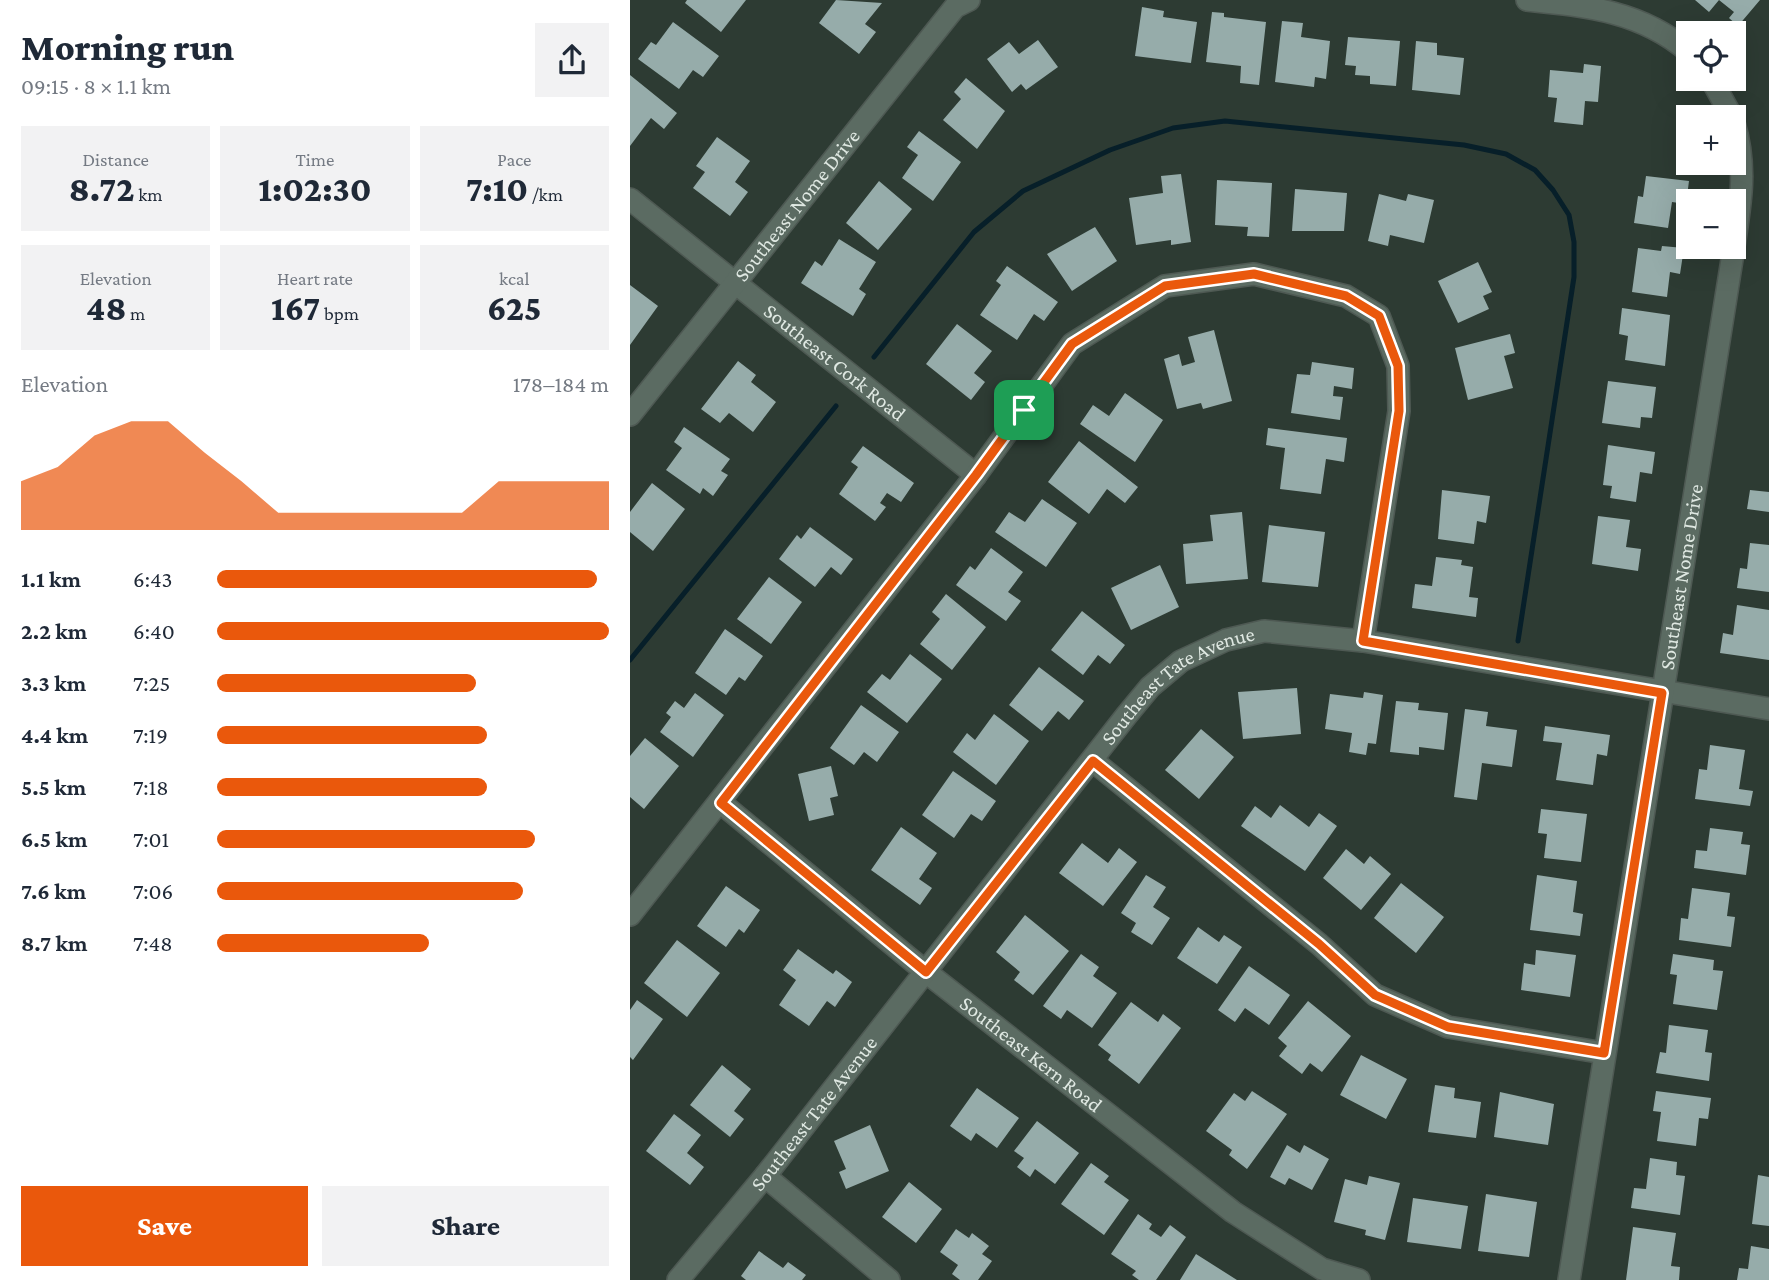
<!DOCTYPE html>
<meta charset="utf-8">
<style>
body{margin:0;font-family:"Crimson Pro",serif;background:#f2f2f3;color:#1f2937;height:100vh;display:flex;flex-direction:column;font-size:26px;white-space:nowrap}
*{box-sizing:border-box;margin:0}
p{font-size:23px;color:#747a83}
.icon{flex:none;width:38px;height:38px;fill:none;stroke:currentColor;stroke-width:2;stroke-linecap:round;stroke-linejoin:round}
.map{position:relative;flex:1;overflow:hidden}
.sheet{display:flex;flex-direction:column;background:#fff;width:630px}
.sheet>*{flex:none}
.controls{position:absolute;left:1046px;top:21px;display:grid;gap:14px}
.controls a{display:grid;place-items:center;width:70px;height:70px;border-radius:0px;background:#fff;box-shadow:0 7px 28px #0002;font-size:35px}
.pin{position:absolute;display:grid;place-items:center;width:60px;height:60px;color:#fff;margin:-30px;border-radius:14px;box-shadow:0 4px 10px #0006}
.round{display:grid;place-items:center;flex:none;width:74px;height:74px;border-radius:0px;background:#f2f2f3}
.head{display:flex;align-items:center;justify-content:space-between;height:119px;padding:0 21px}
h1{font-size:38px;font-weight:800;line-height:52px}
.stats{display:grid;grid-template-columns:repeat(3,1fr);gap:10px;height:119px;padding:7px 21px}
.stats div{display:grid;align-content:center;border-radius:0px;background:#f2f2f3;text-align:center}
.stats b{font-size:35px;font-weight:800}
.stats small{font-size:19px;font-weight:400}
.stats p{font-size:19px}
.chart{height:196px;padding:14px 21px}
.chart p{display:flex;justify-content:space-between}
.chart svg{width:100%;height:126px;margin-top:7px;fill:#ea580c;opacity:.7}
.action{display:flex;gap:14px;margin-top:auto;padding:14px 21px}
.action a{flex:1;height:80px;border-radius:0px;background:#ea580c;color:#fff;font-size:28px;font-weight:800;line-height:80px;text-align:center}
.action a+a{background:#f2f2f3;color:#1f2937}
ul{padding:0 21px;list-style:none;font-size:23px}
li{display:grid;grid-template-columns:112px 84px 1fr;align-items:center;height:52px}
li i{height:18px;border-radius:9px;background:#ea580c}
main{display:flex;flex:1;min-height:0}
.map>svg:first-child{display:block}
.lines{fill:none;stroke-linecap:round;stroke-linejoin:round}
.stream{stroke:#071f29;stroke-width:5}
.building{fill:#96acaa}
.minor-casing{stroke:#4e5953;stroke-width:24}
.minor{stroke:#5b6b62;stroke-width:21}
.route-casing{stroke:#fff;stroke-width:14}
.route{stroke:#ea580c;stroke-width:9}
.labels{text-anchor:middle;stroke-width:7;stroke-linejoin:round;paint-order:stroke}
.street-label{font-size:21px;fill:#dfe8e2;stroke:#233129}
</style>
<main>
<section class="sheet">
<div class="head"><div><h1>Morning run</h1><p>09:15 · 8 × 1.1 km</p></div><a class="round"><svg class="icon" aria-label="share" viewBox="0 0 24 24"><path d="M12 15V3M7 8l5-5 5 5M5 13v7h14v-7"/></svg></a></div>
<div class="stats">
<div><p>Distance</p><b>8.72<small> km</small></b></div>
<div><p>Time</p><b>1:02:30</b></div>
<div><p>Pace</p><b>7:10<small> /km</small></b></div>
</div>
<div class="stats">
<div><p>Elevation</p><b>48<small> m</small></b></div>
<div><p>Heart rate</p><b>167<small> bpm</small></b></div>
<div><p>kcal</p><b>625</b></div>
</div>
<div class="chart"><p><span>Elevation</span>178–184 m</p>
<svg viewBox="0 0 160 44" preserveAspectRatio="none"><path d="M0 44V27L10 22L20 11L30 6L40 6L50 17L60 27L70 38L80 38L90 38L100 38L110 38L120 38L130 27L140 27L150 27L160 27V44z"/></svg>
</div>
<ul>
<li><b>1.1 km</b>6:43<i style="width:97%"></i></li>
<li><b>2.2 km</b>6:40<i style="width:100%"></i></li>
<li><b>3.3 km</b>7:25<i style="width:66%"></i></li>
<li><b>4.4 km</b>7:19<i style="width:69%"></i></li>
<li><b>5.5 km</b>7:18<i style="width:69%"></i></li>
<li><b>6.5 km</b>7:01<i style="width:81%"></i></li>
<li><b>7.6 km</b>7:06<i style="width:78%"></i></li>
<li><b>8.7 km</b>7:48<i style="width:54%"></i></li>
</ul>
<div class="action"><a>Save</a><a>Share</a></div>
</section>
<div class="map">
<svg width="1139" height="1280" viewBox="0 0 1139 1280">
<rect width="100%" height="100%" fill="#2d3b33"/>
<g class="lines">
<path class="stream" d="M244,357l100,-125 49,-41 87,-41 63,-22 52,-7 239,24 42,9 29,16 18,20 16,25 5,27v35l-56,364
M0,660l206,-254"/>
</g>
<path class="building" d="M57,0h59l-25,32 -36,-29z
M206,0l46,3 -17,21 11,8 -17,22 -40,-31z
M1065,0h65l-22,26 -9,-8 5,-6 -15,-12 -10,12z
M512,7l22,4 -1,6 34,5 -6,41 -56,-7z
M582,12l12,1v4l42,5 -7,63 -19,-2 1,-17 -35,-4z
M652,21l21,2 -2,14 29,4 -4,38 -11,-2 -1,10 -39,-5z
M43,22l46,34 -16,21 -10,-7 -14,19 -41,-30 13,-17 5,3z
M718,37l52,4 -4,45 -26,-2v-8l-15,-1 1,-9 -11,-1z
M408,40l20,27 -32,23 -5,-6 -9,8 -25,-33 22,-17 10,12z
M786,41l21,2v12l27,3 -4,37 -48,-5z
M954,64l17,2 -3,36 -13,-1 -2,24 -29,-3 3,-24 -9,-1 2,-27 33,3z
M0,75l47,38 -13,16 -13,-11 -21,28z
M336,78l39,33 -28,38 -34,-29 18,-21 -7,-7z
M289,131l42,31 -28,39 -31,-23 16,-23 -11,-8z
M87,137l33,24 -15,21 13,10 -18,24 -37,-28 12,-16 -9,-6z
M551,174l10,68 -20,3v-5l-35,5 -7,-47 34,-5 -2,-17z
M1016,176l43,5 -3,23 -14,-2 -4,26 -34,-5 4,-27 5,1z
M587,180l55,3 -3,54 -22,-1 1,-9 -33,-2z
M249,181l33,28 -34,41 -32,-27z
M665,189l52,4 -3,38h-52z
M749,194l27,7 2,-7 26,6 -10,43 -34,-8 -2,11 -20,-5z
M465,227l22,34 -45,30 -25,-37z
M209,239l37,23 -17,27 7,5 -13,22 -52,-33 14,-22 7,5z
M1032,246l22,2 -4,26 -10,-2 -3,25 -35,-5 6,-44 23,3z
M848,262l14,30 -9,4 6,13 -31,14 -20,-42z
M377,266l51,36 -14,19 -10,-7 -17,26 -37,-25 21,-30 -5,-4z
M0,285l28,21 -28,39z
M992,308l48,7 -5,51 -40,-6 3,-24 -9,-2z
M327,324l35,27 -18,22 11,9 -14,18 -45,-36z
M584,330l18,71 -29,8 -2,-6 -24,6 -13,-50 15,-5 3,12 13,-4 -7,-25z
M880,334l5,19 -11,3 9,32 -45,12 -13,-52z
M108,361l18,14 -5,7 25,20 -23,30 -24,-19 -9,10 -19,-14z
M682,362l42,6 -2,21 -18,-3 -1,10 10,1 -3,23 -49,-7 6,-39 13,1z
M978,381l48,6 -4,31 -11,-1 -1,11 -38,-5z
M495,393l38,27 -28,42 -55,-38 13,-19 16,11z
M54,427l46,32 -9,12 7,4 -15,21 -10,-8 -3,6 -34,-24 16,-22 -8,-6z
M638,428l79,10 -3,24 -18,-3 -5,35 -41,-5 5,-41 -19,-3z
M449,441l59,46 -13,16 -18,-14 -18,25 -41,-32z
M978,445l47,7 -3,22 -12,-2 -4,30 -26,-4 2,-12 -9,-1z
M233,446l51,37 -13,19 -14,-9 -7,10 6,4 -11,14 -36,-27 19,-27 -7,-5z
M22,483l33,26 -32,42 -23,-19v-20z
M812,490l48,6 -4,27 -9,-2 -3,23 -36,-5z
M1120,490l19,2v20l-22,-3z
M412,499l35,24 -31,44 -51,-35 14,-20 16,10z
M612,512l6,67 -62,5 -3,-40 30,-3 -3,-26z
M968,516l32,4 -4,27 15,2 -3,22 -46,-7z
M639,525l56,7 -7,55 -56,-5z
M180,527l43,32 -12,16 -10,-8 -16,20 -36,-28 18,-24 4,4z
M1120,543l19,2v47l-32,-4 3,-20 7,1z
M361,548l32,24 -15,20 13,9 -15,20 -50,-36 14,-19 5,4z
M806,557l26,3 -1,5 12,2 -4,30 9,1 -2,19 -64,-9 3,-24 17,2z
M530,565l19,42 -48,23 -20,-42z
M139,577l33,25 -31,42 -34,-25z
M316,594l40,33 -34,43 -32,-26 20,-25 -8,-7z
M1107,605l32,5v50l-49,-7 3,-20 10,2z
M452,611l43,34 -15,19 -12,-9 -15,20 -32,-25z
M95,629l38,27 -18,25 -6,-4 -13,18 -31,-22z
M280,654l32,25 -35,44 -40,-31 15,-18 8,6z
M409,667l45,34 -15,19 -11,-9 -16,20 -33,-26z
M667,688l4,46 -58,5 -5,-47z
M734,692l19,3 -7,49 -8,-1 -2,12 -17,-3 3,-19 -27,-4 5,-35 33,4z
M65,693l29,22 -31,42 -33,-25 11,-15 -5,-4 9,-12 9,7z
M766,701l23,2 -1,7 30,3 -4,37 -25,-3v8l-29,-3z
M231,705l38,27 -22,30 -13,-10 -10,13 -24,-17z
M835,709l23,3 -2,14 31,4 -5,37 -30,-4 -5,37 -23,-3z
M364,714l35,27 -33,44 -43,-33 14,-19 8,7z
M915,726l65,9 -3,21 -10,-2 -4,31 -37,-5 6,-37 -19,-2z
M571,729l33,28 -35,42 -34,-29z
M15,738l34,28 -35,43 -14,-12v-41z
M1080,745l35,5 -6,39 14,2 -3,15 -55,-7 4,-30 8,1z
M201,766l7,30 -8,2 4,17 -25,6 -11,-47z
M323,771l43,30 -14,20 -11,-7 -17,24 -32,-23z
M650,805l29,22 10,-14 18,13 -32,45 -64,-45 14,-20 16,12z
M911,809l46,5 -6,48 -37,-4 3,-24 -9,-1z
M271,827l36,26 -18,26 13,9 -12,17 -49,-35z
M1080,828l33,4 -2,12 9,1 -4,30 -52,-7 2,-18 11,1z
M452,843l26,20 11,-15 18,14 -34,44 -44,-33z
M716,849l18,15 6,-8 21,18 -30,36 -38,-32z
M516,875l20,12 -13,20 17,11 -18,27 -21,-13 5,-9 -15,-10z
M907,875l40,6 -4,31 10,2 -3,22 -50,-6z
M771,883l43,34 -28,36 -42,-35z
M96,886l34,24 -16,23 -5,-4 -13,18 -29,-21z
M1062,888l38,5 -3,23 8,1 -4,30 -52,-7 2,-22 7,1z
M395,915l44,36 -36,44 -19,-15 6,-8 -24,-20z
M568,927l21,15 5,-7 18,12 -25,37 -40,-26z
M47,940l43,33 -33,44 -43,-34z
M168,949l35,25 3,-4 16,12 -17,25 -8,-6 -18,25 -30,-21 17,-25 -13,-10z
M906,950l40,5 -6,42 -49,-7 3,-27 11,2z
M451,954l18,13 -6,9 24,17 -25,35 -25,-18 -6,9 -18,-13z
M1043,954l41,6 -1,10 10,1 -6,39 -44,-6 4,-29 -7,-1z
M619,966l41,29 -21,30 -24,-17 -10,14 -17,-12z
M7,1000l26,19 -30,41 -3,-3v-47z
M678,1001l43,35 -29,36 -12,-9 -8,11 -23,-18 8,-10 -9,-8z
M501,1002l27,20 5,-8 18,14 -42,56 -31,-24 3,-5 -13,-10z
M1039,1025l39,5 -3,22 7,1 -3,28 -53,-8 4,-21 6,1z
M731,1055l46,24 -21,40 -46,-24z
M92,1065l29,24 -17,22 10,8 -14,18 -40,-32z
M805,1085l20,3 -1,10 27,4 -5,36 -48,-6z
M347,1088l42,30 -22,30 -21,-15 -5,8 -21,-15z
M622,1091l35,23 -40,55 -18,-14 3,-5 -26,-19 28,-38 11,8z
M1026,1091l55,7 -3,21 -9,-1 -3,28 -39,-5 4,-29 -8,-1z
M870,1092l54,12 -6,41 -54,-8z
M44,1114l27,21 -14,18 17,14 -14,18 -44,-34z
M407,1121l42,32 -24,31 -20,-15 -5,8 -13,-10 7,-9 -10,-7z
M240,1125l19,46 -43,18 -7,-17 7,-3 -12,-28z
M657,1145l13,8 4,-8 25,14 -17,31 -23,-12 -4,7 -15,-8z
M1020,1158l27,4 -1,13 9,1 -5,39 -49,-7 3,-20 12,1z
M461,1163l18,13 -5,6 25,18 -25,35 -43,-31z
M1128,1175l11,2v49l-17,-2z
M739,1176l31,7 -15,57 -20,-5 1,-5 -32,-8 11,-43 22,6z
M279,1182l33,27 -26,34 -34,-26z
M856,1194l51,8 -8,55 -51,-6z
M783,1198l55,8 -7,43 -54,-7z
M508,1214l14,10 -3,5 12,8 9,-12 16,12 -30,43h-17l-7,-5 4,-4 -25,-17z
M1003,1227l43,6 -5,33 9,1 -1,13h-53z
M326,1229l13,9 3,-5 17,13 -7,8 10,7 -14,19h-18l-8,-6 6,-9 -18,-13z
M1121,1246l18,3v31h-32l2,-12 9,1z
M129,1251l24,17 5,-6 18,13 -4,5h-56l-5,-4z
M566,1254l41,26h-57z"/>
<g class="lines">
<g class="minor-casing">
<g id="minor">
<path d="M897,0c60,6 114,11 162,52"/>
<path d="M1081,79l21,38"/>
<path d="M1104,123c13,42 7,80 0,123"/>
<path id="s1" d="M0,199l346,276"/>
<path id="s2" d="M0,415l325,-408 14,-7"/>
<path d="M463,761l226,183 56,51 73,32 156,26"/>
<path id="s3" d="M91,803l205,169 307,240 89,57 37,11"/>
<path d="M0,915l346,-440 96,-131 93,-58 89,-12 92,22 33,20 19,50 1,45 -36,230"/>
<path d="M135,1176l124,104"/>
<path id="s4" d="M48,1280l87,-104 361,-460 24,-29 31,-26 45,-21 38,-9 99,10 406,68"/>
<path id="s5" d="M939,1280l165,-1033"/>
</g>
</g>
<use href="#minor" class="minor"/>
</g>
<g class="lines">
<g class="route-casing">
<path id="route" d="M624,274l92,22 33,20 19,50 1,45 -36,230 299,52 -58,360 -156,-26 -73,-32 -56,-51 -226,-183 -167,211 -205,-169 255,-328 96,-131 93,-58z"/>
</g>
<use href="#route" class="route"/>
</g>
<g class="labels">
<g class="street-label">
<text dy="7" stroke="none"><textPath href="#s2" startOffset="268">Southeast Nome Drive</textPath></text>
<text dy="7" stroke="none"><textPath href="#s1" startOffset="262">Southeast Cork Road</textPath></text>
<text dy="7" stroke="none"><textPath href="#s5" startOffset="712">Southeast Nome Drive</textPath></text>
<text dy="7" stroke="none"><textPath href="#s4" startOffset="782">Southeast Tate Avenue</textPath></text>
<text dy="7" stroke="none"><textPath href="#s3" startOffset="399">Southeast Kern Road</textPath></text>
<text dy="7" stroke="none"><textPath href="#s4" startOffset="215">Southeast Tate Avenue</textPath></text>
</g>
</g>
</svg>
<div class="controls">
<a><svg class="icon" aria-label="locate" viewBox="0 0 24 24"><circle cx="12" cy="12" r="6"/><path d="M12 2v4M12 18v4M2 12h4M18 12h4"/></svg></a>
<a>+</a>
<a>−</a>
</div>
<div class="pin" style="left:394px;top:410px;background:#1e9e55"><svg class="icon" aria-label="arrive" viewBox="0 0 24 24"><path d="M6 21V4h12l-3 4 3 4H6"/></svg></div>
</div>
</main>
